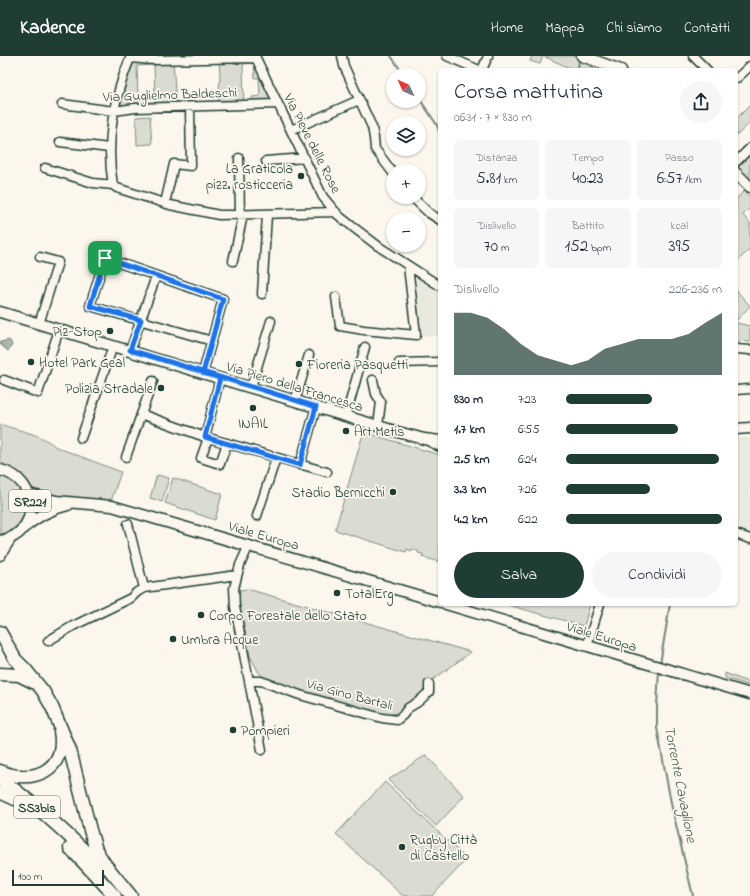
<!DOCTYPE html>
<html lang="it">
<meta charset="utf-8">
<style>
body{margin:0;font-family:"Indie Flower",sans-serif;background:#f6f6f7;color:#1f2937;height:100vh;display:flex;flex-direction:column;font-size:15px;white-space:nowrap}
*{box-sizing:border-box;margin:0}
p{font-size:13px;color:#747a83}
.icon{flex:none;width:22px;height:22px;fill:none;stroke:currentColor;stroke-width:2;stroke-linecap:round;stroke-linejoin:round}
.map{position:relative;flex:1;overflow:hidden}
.drawer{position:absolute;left:438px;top:12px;width:300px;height:538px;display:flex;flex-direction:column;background:#fff;border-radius:6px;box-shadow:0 1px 3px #0004}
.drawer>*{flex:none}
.needle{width:26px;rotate:314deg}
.tools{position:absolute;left:386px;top:12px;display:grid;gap:8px}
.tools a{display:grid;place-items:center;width:40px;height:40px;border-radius:50%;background:#fff;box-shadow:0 1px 3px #0004;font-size:20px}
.scale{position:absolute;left:12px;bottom:10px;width:92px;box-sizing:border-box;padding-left:4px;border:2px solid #1f3d34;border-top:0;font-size:11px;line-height:14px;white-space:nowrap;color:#1f3d34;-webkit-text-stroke:3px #fbf7ec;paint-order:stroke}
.pin{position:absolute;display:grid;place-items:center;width:34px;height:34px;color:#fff;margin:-17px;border-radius:8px;box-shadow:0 2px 6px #0006}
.round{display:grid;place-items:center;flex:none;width:42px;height:42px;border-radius:21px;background:#f6f6f7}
.head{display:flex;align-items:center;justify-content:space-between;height:68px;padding:0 16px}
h1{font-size:22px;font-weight:600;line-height:30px}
.stats{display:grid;grid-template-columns:repeat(3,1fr);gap:6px;height:68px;padding:4px 16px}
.stats div{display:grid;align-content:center;border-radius:6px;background:#f6f6f7;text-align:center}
.stats b{font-size:17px;font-weight:600}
.stats small{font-size:11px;font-weight:400}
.stats p{font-size:11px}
.chart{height:112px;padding:8px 16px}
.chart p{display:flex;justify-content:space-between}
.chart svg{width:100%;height:72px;margin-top:4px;fill:#1f3d34;opacity:.7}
.primary-button{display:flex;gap:8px;margin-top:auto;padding:8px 16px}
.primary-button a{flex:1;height:46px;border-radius:24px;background:#1f3d34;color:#fff;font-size:16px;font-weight:600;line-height:46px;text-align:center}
.primary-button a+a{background:#f6f6f7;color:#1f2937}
ul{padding:0 16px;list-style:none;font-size:13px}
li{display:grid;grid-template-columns:64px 48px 1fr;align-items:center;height:30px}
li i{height:10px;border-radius:5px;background:#1f3d34}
header{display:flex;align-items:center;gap:24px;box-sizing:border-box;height:56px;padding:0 20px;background:#1f3d34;color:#fff}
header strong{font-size:19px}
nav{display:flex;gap:22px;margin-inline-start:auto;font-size:14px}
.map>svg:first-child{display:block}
.built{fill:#eae9de}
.green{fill:#dbdcd1;stroke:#7d8c82;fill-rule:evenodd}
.water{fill:#adb4aa;stroke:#74847b}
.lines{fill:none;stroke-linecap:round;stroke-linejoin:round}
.stream{stroke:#74847b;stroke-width:2}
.minor-casing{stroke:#1f3d34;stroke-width:11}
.major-casing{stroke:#1f3d34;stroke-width:13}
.highway-casing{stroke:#1f3d34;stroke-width:15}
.minor{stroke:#fbf7ec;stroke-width:8}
.major{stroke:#fbf7ec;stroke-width:10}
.highway{stroke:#fbf7ec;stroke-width:12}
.route-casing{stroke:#fff;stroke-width:8}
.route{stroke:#1a73e8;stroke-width:5}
.poi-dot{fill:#1f3d34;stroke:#fbf7ec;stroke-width:1.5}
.labels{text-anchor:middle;stroke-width:3.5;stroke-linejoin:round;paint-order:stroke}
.shield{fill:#fbf7ec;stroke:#61756b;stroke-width:1}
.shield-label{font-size:13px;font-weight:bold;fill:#1f3d34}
.street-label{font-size:14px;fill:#1f3d34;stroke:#fbf7ec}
.poi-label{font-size:14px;fill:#1f3d34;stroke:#fbf7ec;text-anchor:start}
.water-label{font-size:15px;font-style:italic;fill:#425b52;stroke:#fbf7ec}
</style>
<header>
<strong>Kadence</strong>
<nav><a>Home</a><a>Mappa</a><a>Chi siamo</a><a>Contatti</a></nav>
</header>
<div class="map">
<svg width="750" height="840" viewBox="0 0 750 840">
<rect width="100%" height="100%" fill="#fbf7ec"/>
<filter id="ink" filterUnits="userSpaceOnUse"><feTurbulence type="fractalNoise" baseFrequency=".025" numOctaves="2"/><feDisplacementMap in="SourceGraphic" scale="8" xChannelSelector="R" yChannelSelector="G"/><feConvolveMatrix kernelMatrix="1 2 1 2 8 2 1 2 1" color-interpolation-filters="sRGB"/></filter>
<g filter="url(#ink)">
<path class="built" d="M416,223h4l20,15v42h-21l-6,-54z
M736,382h14v96l-14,-5z"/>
<path class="green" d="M532,0h11l-3,8 -10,-3z
M543,0h48l6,5 -4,5 9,4 -30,-1z
M130,2l43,2 3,44 -62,7zM154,9l1,33 -17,1 -1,-33z
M256,2l22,46h-25l-1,-7 8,-1 -1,-18h-4l-1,-15 -11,1 1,41 -26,1 2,-30 -1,-17z
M750,49v18l-14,13v-17z
M150,60l2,28 -15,1 -1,-28z
M750,94v37l-14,-14v-19l4,4z
M744,135l6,6v11l-7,7 7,8v26l-14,13v-63z
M736,234l14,16 -14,15z
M736,267l14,3v16l-14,-1z
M0,368c21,8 38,8 56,23l65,25 -10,29 -48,-3 -24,-5 -5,-3 -12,-16 -22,-12z
M367,377l73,22v107l-18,-5 1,-3 -5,-1v-2l-6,-2 -1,2 -4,-2 -1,3 -71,-22 28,-96z
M157,419l12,3 -7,24 -12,-4z
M0,420c33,7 33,52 0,58z
M173,422l49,16 -7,26 -50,-17z
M36,442l21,6 -22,11 1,-6z
M247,533l224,63 -44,32 1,5c-14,12 -25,26 -44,26l-106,-31 -12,-5 -7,-6 -9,-17 -11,-54 1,-12z
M504,548h86l-6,22z
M725,617l25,10v3l-25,-8z
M426,699l38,41 -28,30 -48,-46z
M385,726l82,77 -35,37h-29l-67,-62z"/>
<path class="water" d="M5,285l4,-1 2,2 1,3 -4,6 -8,-7v-2z"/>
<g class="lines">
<path class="stream" d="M391,0l13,19
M578,14l1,-10
M419,42l18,27 3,9
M660,608l10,-60
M659,614l-2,36v22l15,80 21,88"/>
<g class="minor-casing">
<path id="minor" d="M255,0l68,141 15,18 15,12 25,19 62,40
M342,0l2,10 28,61 2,11 1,11 18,24
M447,0l32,14
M693,0l14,14
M130,2l23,2 103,-2
M482,14l6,-14
M736,23l14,-13
M62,48l52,7 21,-3 143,-4
M291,74l68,-30
M60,86l49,6
M239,102l1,57
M266,105l39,-3
M736,106l14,-14
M45,112l48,15 20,2
M113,129l4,3 53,17 49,10 117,-3
M113,129c-8,-43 1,-89 18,-129
M412,141l17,16 11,7
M165,147l9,-39 17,2 -1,-59
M233,205l10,-46
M262,238l5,-79
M336,241l4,29 24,4 52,5 -8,-69
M39,268l19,-62 -18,-5
M736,293l14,1
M130,295l26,-75
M399,307l41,-1
M203,317l20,-74 -118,-41 -15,48 122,35
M220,322l-15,59 122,35
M4,324l34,13 21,-63
M373,324l3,14 5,8 -3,24
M251,331l20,-66
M736,334l14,-1
M295,345l14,-46
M141,358l64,23
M346,360l19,-69
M81,382l32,-92
M208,382l-7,20 19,6 7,-21
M428,385l12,6
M126,401l27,-76
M300,409l16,-58
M257,460l19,-58
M128,468l16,64
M736,478l14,5
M249,489l-9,20 -6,23 1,19 27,143
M48,585l25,-15 58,-28 6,-6 7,-4 93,-13
M587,590l13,-42
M249,625h12l39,14 82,23 15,2 6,-5 5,-7 10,-6 11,-10v-8"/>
</g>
<g class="major-casing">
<path id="major" d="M582,0l39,14
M736,117l14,14
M0,256l398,120 26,7 16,2
M736,373l14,-1
M0,414c40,9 41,65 0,71
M29,438l27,7 56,5 328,96
M26,470c14,-11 25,-17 42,-21
M0,499l10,-16
M446,548l304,90"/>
</g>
<g class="highway-casing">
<path id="highway" d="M0,576l15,27 10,10 18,22 9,16 18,43 20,80 6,20 8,13 27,33
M0,618l19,1 16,8
M0,715c32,14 67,0 60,-40
M0,723c37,26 70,57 101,88
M0,736l15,7
M70,792l45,48"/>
</g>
<use href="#minor" class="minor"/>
<use href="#major" class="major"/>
<use href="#highway" class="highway"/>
</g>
</g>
<g class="lines" filter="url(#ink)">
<g class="route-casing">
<path id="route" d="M105,202l118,41 -20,74 17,5 -15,59 95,28 16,-58c-61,-20 -124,-38 -186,-57l11,-30 -51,-14 15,-48"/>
</g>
<use href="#route" class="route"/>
</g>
<g class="poi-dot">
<circle cx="301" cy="120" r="4"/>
<circle cx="110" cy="275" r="4"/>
<circle cx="31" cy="306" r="4"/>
<circle cx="299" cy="308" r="4"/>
<circle cx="161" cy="332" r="4"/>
<circle cx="253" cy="352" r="4"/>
<circle cx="346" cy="375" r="4"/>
<circle cx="393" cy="436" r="4"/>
<circle cx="337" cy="537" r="4"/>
<circle cx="201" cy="559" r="4"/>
<circle cx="173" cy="583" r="4"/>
<circle cx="233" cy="674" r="4"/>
<circle cx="402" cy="791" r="4"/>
</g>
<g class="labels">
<g class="shield">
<rect x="9" y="434" width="42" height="22" rx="3"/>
<rect x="14" y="740" width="46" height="22" rx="3"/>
</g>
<g class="shield-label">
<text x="30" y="450">SR221</text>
<text x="37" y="756">SS3bis</text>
</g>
<g class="street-label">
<text transform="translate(170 38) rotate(-2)" y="5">Via Guglielmo Baldeschi</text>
<text transform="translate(313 87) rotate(63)" y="5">Via Pieve delle Rose</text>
<text transform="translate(295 330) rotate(17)" y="5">Via Piero della Francesca</text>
<text transform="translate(264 479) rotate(16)" y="5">Viale Europa</text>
<text transform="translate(602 580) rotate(17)" y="5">Viale Europa</text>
<text transform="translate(350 638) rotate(15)" y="5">Via Gino Bartali</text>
</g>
<g class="poi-label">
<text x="293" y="117" text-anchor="end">La Graticola<tspan x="293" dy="16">pizz. rosticceria</tspan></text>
<text x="102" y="280" text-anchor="end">Piz-Stop</text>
<text x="39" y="311">Hotel Park Geal</text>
<text x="307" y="313">Fioreria Pasquetti</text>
<text x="153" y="337" text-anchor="end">Polizia Stradale</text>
<text x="253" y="372" text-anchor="middle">INAIL</text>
<text x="354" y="380">Art Metis</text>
<text x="385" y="441" text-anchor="end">Stadio Bernicchi</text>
<text x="345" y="542">TotalErg</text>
<text x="209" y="564">Corpo Forestale dello Stato</text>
<text x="181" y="588">Umbra Acque</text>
<text x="241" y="679">Pompieri</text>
<text x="410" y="788">Rugby Città<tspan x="410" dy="16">di Castello</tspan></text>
</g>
<g class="water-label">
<text transform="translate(681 728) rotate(79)" y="5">Torrente Cavaglione</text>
</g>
</g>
</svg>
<div class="tools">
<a><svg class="needle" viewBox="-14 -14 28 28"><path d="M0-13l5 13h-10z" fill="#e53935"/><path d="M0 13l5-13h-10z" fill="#747a83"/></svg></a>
<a><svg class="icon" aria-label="layers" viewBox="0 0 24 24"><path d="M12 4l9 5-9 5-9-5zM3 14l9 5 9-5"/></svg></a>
<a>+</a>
<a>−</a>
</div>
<div class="scale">100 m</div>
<div class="pin" style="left:105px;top:202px;background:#1e9e55"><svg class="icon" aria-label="arrive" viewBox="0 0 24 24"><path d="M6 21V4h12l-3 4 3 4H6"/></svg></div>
<section class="drawer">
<div class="head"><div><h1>Corsa mattutina</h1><p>06:31 · 7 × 830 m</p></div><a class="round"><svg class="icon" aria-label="share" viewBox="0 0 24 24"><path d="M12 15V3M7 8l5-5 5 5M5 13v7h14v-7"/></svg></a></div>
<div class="stats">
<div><p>Distanza</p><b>5.81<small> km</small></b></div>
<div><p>Tempo</p><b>40:23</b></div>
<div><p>Passo</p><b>6:57<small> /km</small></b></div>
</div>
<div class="stats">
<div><p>Dislivello</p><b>70<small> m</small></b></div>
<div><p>Battito</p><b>152<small> bpm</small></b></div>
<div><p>kcal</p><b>395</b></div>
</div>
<div class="chart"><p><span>Dislivello</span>226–236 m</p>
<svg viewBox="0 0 160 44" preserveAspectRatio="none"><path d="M0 44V6L10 6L20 9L30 16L40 25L50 32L60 35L70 38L80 35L90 28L100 25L110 22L120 22L130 22L140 19L150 12L160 6V44z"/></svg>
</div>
<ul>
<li><b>830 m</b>7:23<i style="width:55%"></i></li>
<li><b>1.7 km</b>6:55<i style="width:72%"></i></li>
<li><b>2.5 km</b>6:24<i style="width:98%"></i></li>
<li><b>3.3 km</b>7:26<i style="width:54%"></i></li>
<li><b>4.2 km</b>6:22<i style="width:100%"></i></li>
</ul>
<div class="primary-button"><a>Salva</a><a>Condividi</a></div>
</section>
</div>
